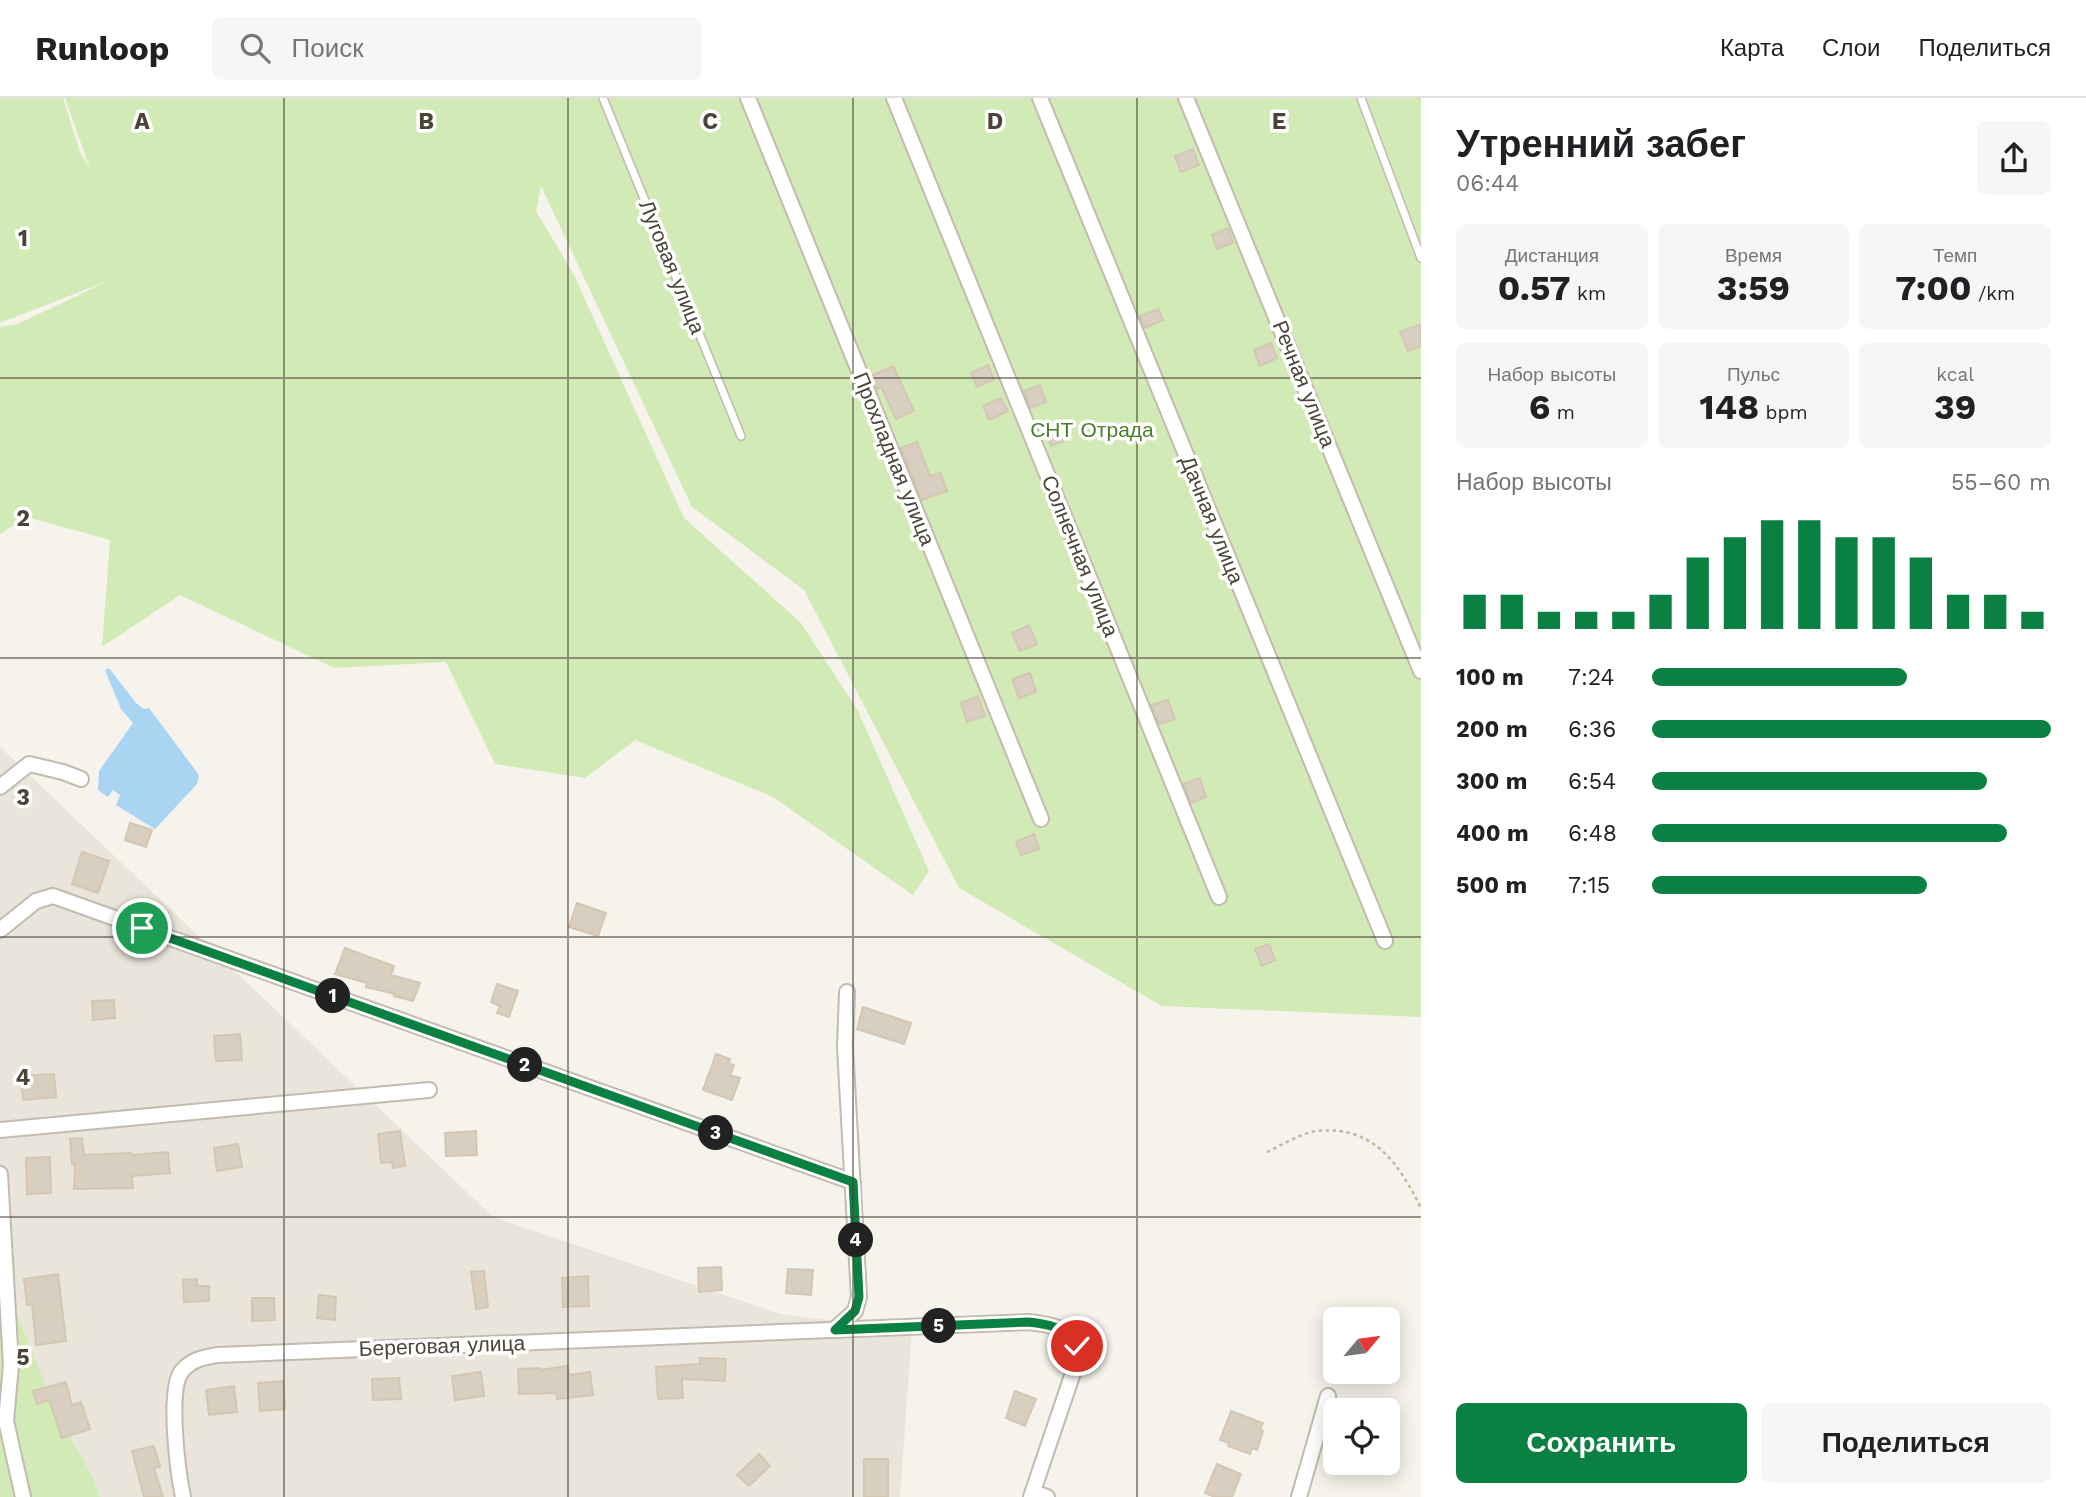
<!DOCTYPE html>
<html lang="ru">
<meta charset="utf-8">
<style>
body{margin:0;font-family:"Work Sans",sans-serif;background:#f6f6f6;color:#202124;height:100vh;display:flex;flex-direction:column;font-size:26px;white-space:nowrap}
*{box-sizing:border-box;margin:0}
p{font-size:23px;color:#757577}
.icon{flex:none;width:38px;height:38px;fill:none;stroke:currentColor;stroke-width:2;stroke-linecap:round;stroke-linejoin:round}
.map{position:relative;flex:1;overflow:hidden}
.drawer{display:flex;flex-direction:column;background:#fff;width:665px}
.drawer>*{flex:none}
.needle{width:46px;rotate:61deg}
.buttons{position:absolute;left:1323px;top:1209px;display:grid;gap:14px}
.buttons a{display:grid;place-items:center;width:77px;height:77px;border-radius:10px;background:#fff;box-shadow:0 4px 18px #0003;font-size:35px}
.pin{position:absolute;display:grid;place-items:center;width:60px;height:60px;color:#fff;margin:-30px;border:4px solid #fff;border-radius:50%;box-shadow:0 2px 7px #0007}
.km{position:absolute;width:35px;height:35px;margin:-18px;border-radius:50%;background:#222;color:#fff;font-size:19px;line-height:35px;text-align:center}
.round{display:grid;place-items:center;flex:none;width:74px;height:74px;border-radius:10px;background:#f6f6f6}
.headline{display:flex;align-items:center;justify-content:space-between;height:119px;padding:0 35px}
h1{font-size:38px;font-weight:700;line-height:52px}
.stats{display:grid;grid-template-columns:repeat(3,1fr);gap:10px;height:119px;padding:7px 35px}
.stats div{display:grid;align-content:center;border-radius:10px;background:#f6f6f6;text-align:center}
.stats b{font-size:35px;font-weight:700}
.stats small{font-size:19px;font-weight:400}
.stats p{font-size:19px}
.chart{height:196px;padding:14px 35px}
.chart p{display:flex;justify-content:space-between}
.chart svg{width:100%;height:126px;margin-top:7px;stroke:#0b8043;stroke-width:6}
.cta{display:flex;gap:14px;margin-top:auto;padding:14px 35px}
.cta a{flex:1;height:80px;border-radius:10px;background:#0b8043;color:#fff;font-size:28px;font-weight:700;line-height:80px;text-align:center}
.cta a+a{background:#f6f6f6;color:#202124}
ul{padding:0 35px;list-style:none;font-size:23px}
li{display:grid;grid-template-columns:112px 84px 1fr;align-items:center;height:52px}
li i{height:18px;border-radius:9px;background:#0b8043}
header{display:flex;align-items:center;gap:42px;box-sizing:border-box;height:98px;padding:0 35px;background:#fff;border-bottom:2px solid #e0e0e0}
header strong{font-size:33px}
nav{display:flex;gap:38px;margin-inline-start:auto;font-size:24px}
.search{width:490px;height:63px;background:#f6f6f6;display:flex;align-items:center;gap:18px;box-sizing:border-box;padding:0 24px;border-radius:10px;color:#757577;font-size:26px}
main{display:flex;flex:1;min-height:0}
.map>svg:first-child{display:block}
.residential{fill:#eae5da}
.green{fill:#d2eab5}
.water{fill:#a9d4f2}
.building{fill:#d8cfc1;stroke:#d3c7b4;stroke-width:2}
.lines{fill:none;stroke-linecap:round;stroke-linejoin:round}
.lane-casing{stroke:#c2bbae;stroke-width:10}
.street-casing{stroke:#c2bbae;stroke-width:18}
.path{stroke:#c4b79f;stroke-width:2.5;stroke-dasharray:3.5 3.5;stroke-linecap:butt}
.lane{stroke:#fff;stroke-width:7}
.street{stroke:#fff;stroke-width:14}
.route-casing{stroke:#fff;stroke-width:14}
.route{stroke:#0b8043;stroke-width:9}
.grid{fill:none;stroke:#4b4439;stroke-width:2;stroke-opacity:0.55}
.labels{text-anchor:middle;stroke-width:7;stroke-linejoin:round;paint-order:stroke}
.street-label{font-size:21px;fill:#4b4439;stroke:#fff}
.park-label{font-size:21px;fill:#4a7f2a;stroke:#fff}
.grid-label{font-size:23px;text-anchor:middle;font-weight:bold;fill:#4b4439;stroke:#fff;stroke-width:7;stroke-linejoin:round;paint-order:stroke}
</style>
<header>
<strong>Runloop</strong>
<div class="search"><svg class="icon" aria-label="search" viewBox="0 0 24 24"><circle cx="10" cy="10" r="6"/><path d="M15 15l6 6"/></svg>Поиск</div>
<nav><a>Карта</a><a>Слои</a><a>Поделиться</a></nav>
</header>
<main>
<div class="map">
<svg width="1421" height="1399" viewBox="0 0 1421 1399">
<rect width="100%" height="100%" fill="#f6f3ec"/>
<path class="residential" d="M0,649l493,470 287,97 132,16 -12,167h-900z"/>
<path class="green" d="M0,0h63l17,54 10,17 -25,-71h1356v919l-259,-11 -203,-118 -155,-298 -112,-83 -151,-321 -5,25 38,64 110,243 117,105 57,88 71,160 -16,24 -140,-98 -138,-57 -50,38 -90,-14 -49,-102 -112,6 -154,-73 -78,52 8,-107 -83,-23 -27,17v-207l18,-3 92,-44 -110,43z
M0,1175l58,142 35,63 7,19h-100z"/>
<path class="water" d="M109,570l27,35 8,6 5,-1 50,67 -2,9 -42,45 -39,-24 4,-10 -7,-5 -5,7 -10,-7 1,-19 34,-48 -12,-14 -16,-39z"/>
<path class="building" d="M1193,51l6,16 -18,7 -6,-16z
M1228,130l5,15 -16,6 -5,-14z
M1158,211l5,11 -18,8 -5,-12z
M1421,226v22l-13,5 -8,-19z
M1271,245l6,15 -17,8 -6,-16z
M988,267l6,14 -17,8 -6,-14z
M893,268l21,45 -18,8 -15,-32 -4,2 -6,-13z
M1040,287l6,17 -16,6 -6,-17z
M1001,300l7,13 -19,9 -6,-14z
M1064,323l4,10 -8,3 3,7 -12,5 -7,-17z
M917,344l13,34 10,-3 7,18 -25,9 -21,-52z
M1029,527l8,19 -17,7 -8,-18z
M1030,575l6,19 -17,6 -7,-19z
M978,598l7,20 -18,6 -6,-19z
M1168,602l7,19 -16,5 -8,-19z
M1200,680l6,19 -15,6 -8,-19z
M130,725l22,7 -6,17 -21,-7z
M1034,736l5,15 -18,6 -5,-13z
M82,754l27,9 -11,32 -26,-9z
M577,805l29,10 -8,23 -29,-9z
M1269,846l6,16 -13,6 -7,-17z
M345,850l49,18 -3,9 29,8 -7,18 -19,-5 1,-2 -29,-7 1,-4 -32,-9z
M497,886l21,7 -9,26 -12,-4 3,-7 -9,-4z
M114,902l1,18 -22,2 -1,-19z
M863,909l48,16 -7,21 -47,-15z
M240,936l2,26 -26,1 -2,-25z
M716,956l14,5 -2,4 6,2 -4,10 10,3 -8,22 -29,-10z
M54,976l2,23 -33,3 -2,-24z
M400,1033l5,35 -12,2 -1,-6 -11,1 -3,-29z
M476,1033l1,24 -31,1 -1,-23z
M82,1040l2,17 47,-2 1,2 36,-3 2,21 -38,3 1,12 -59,1 1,-25h-3l-2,-25z
M238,1046l4,23 -25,4 -3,-23z
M50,1059l1,36 -24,1 -1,-36z
M721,1169l1,23 -23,2 -1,-24z
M788,1171l25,1 -2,25 -25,-2z
M484,1173l4,36 -12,2 -5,-37z
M58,1176l8,67 -30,4 -4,-41 -5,1 -3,-26z
M588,1178l1,30 -26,1 -1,-29z
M197,1181v7h12v15l-25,1 -1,-22z
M319,1197l17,2 -1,23 -18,-2z
M252,1200h22l1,22 -23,1z
M700,1260l26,1 -1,22 -43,-2 1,19 -25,1 -2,-32 44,-3z
M568,1268l1,9 21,-3 3,23 -36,4 -1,-6 -37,1 -1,-25 22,-1v2z
M481,1274l3,24 -29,4 -3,-24z
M399,1280l2,21 -28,1 -1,-21z
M283,1283l2,28 -25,2 -2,-28z
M66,1284l6,23 9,-3 9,27 -28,9 -13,-38 -12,4 -4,-13z
M234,1288l3,26 -28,3 -3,-25z
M1015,1293l21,8 -11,27 -19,-8z
M1231,1313l32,12 -3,7 3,1 -6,19 -5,-2 -2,6 -22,-8 1,-3 -9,-3z
M154,1348l6,21 -6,1 9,29h-19l-12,-46z
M759,1356l11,12 -21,20 -12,-11z
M864,1361h24v38h-24z
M1217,1366l24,10 -9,23h-17l-10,-4z"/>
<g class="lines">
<g class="lane-casing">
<path id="lane" d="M603,0l138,338
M1361,0l60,160"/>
</g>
<g class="street-casing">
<path id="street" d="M748,0l293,721
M894,0l325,799
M1040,0l345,843
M1186,0l235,573
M0,689l29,-23 34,8 18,7
M0,832l36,-29 17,-5 800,286
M0,1032l429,-40
M0,1076l11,191 -5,56 17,76
M834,1232l21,-19 4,-14 -14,-250 2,-55
M1033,1394l14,5
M183,1399c-5,-24 -16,-109 -1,-126 10,-12 21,-13 35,-16l811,-33c17,2 43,4 49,25 1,4 -1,12 -1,17l-45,133
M1299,1399l29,-101"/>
</g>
<path class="path" d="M1267,1054c15,-7 34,-19 50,-21 57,-6 82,33 104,77"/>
<use href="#lane" class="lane"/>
<use href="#street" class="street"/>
</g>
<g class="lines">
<g class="route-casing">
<path id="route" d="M142,830l711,254 6,115 -4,14 -20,19 193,-8c21,2 37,5 49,24"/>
</g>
<use href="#route" class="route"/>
</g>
<path class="grid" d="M284,0v1399M568,0v1399M853,0v1399M1137,0v1399M0,280h1421M0,560h1421M0,839h1421M0,1119h1421"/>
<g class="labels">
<g class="street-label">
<text transform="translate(672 169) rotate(68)" y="7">Луговая улица</text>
<text transform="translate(1304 286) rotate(68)" y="7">Речная улица</text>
<text transform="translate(894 361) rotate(68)" y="7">Прохладная улица</text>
<text transform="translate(1212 422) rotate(68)" y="7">Дачная улица</text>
<text transform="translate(1080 458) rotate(68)" y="7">Солнечная улица</text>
<text transform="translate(442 1248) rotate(-2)" y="7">Береговая улица</text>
</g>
<g class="park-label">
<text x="1092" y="339">СНТ Отрада</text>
</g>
</g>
<g class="grid-label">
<text x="142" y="31">A</text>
<text x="426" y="31">B</text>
<text x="710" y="31">C</text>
<text x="995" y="31">D</text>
<text x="1279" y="31">E</text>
<text x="23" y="148">1</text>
<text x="23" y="428">2</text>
<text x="23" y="707">3</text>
<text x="23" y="987">4</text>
<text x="23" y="1267">5</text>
</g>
</svg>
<div class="buttons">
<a><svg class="needle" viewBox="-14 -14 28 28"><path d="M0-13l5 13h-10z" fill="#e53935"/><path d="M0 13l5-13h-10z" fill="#757577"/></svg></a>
<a><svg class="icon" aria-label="locate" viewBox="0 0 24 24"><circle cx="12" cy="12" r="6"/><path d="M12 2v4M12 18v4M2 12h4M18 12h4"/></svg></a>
</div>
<div class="pin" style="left:142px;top:830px;background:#1e9e55"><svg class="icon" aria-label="arrive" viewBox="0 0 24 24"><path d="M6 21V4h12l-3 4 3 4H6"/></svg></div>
<div class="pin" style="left:1077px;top:1248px;background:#d93025"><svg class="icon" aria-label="check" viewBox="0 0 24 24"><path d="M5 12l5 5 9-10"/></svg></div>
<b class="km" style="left:333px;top:898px">1</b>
<b class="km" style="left:525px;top:967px">2</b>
<b class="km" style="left:716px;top:1035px">3</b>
<b class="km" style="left:856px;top:1142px">4</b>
<b class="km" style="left:939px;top:1228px">5</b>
</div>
<section class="drawer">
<div class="headline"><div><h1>Утренний забег</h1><p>06:44</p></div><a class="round"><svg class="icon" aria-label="share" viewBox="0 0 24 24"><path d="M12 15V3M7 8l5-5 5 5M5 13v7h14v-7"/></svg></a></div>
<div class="stats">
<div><p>Дистанция</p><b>0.57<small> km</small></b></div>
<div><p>Время</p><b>3:59</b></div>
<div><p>Темп</p><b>7:00<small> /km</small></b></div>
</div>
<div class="stats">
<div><p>Набор высоты</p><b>6<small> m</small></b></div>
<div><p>Пульс</p><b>148<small> bpm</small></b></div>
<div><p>kcal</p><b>39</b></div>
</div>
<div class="chart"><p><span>Набор высоты</span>55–60 m</p>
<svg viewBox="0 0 160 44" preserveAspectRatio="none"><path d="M5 44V32M15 44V32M25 44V38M35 44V38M45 44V38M55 44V32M65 44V19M75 44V12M85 44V6M95 44V6M105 44V12M115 44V12M125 44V19M135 44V32M145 44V32M155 44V38"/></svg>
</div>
<ul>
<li><b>100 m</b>7:24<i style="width:64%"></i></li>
<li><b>200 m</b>6:36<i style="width:100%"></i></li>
<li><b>300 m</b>6:54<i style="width:84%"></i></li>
<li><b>400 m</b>6:48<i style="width:89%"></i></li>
<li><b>500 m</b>7:15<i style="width:69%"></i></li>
</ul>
<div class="cta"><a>Сохранить</a><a>Поделиться</a></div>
</section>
</main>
